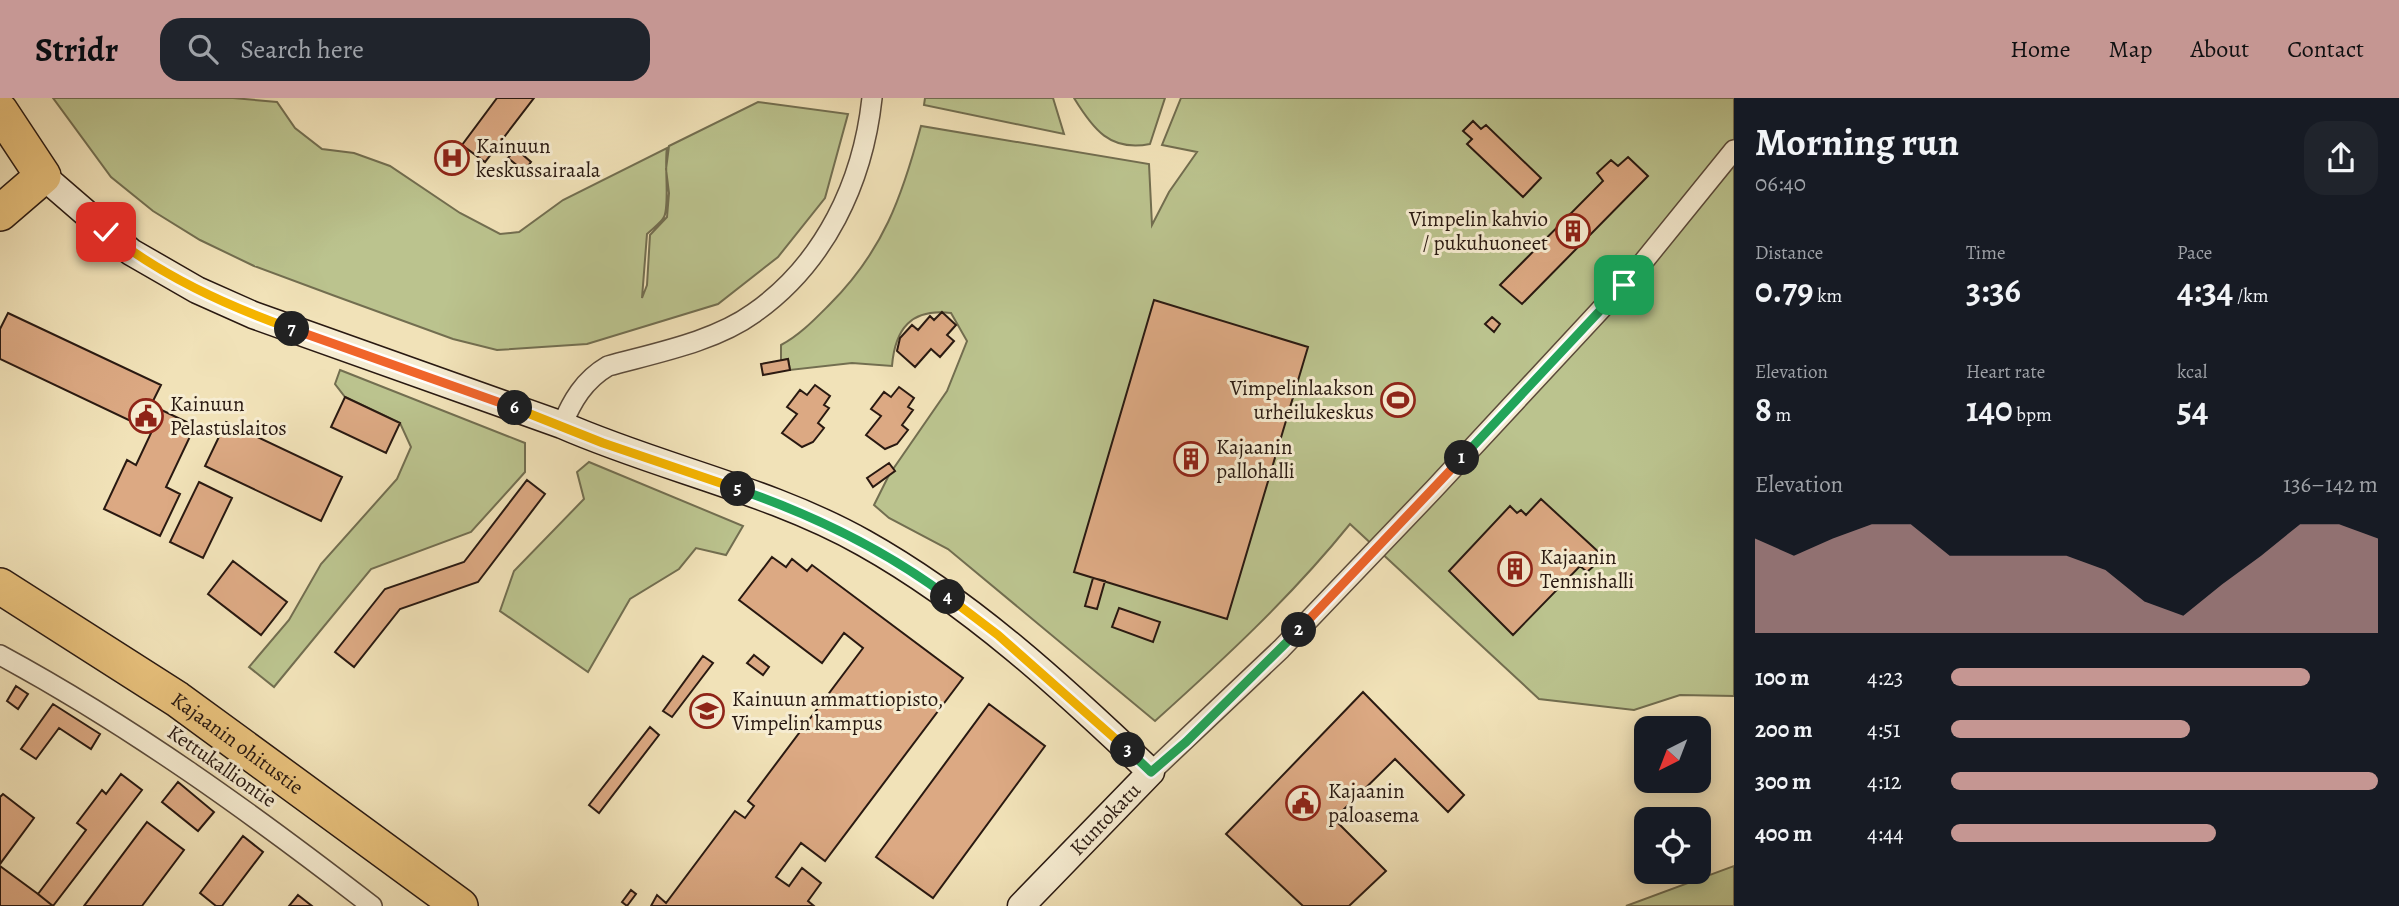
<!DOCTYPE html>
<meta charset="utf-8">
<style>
body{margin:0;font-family:Alegreya,serif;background:#20242c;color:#f1f3f6;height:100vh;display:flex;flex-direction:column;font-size:26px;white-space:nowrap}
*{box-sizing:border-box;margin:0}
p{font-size:23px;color:#9ea1a6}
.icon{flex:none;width:38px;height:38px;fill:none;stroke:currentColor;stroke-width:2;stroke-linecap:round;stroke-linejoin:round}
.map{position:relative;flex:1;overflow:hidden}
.panel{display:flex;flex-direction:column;background:#171b24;width:665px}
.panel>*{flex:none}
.needle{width:46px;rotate:222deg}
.controls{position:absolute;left:1634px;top:618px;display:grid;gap:14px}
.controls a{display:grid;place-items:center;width:77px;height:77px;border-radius:14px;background:#171b24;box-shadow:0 4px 18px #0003;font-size:35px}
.pin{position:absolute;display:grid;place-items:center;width:60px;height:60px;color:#fff;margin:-30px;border-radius:14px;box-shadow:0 4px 10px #0006}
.km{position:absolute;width:35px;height:35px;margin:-18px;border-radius:50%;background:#222;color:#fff;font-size:19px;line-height:35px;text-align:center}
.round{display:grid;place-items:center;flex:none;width:74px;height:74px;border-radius:21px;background:#20242c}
.headline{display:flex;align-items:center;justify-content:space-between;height:119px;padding:0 21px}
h1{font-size:38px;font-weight:700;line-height:52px}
.metrics{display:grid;grid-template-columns:repeat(3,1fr);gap:10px;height:119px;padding:7px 21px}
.metrics div{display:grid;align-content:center}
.metrics b{font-size:35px;font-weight:700}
.metrics small{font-size:19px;font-weight:400}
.metrics p{font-size:19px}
.chart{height:196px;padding:14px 21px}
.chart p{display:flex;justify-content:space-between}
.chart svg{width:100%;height:126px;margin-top:7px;fill:#c59692;opacity:.7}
ul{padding:0 21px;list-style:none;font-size:23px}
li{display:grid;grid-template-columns:112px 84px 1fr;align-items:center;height:52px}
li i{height:18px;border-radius:9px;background:#c59692}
header{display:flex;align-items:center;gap:42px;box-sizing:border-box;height:98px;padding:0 35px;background:#c59692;color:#111}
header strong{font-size:33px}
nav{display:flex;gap:38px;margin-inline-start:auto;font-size:24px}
.search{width:490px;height:63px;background:#20242c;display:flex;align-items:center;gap:18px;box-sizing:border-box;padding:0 24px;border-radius:21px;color:#9ea1a6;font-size:26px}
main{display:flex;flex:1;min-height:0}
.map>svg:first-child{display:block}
.green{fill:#bbc38e;stroke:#726e50;stroke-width:2}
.building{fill:#dca983;stroke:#291911;stroke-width:2}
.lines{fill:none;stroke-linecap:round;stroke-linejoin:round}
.street-casing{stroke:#5b4b3b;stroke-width:22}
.secondary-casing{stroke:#291911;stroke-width:29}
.highway-casing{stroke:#291911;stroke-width:38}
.street{stroke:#f6ecd1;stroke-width:19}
.secondary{stroke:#f6ecd1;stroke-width:26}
.highway{stroke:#e8c17c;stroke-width:35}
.split-1-casing{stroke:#fff;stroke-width:14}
.split-2-casing{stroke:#fff;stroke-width:14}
.split-3-casing{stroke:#fff;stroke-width:14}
.split-4-casing{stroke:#fff;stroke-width:14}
.split-5-casing{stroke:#fff;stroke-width:14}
.split-6-casing{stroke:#fff;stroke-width:14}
.split-7-casing{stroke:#fff;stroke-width:14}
.split-8-casing{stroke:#fff;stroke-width:14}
.split-1{stroke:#22a559;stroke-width:9}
.split-2{stroke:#f0652b;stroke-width:9}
.split-3{stroke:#22a559;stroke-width:9}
.split-4{stroke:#f5b400;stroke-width:9}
.split-5{stroke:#22a559;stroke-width:9}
.split-6{stroke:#f5b400;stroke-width:9}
.split-7{stroke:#f0652b;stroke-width:9}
.split-8{stroke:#f5b400;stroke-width:9}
.labels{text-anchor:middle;stroke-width:6;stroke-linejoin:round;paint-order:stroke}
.poi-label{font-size:21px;fill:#291911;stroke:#f6ecd1;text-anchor:start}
.street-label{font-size:21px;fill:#291911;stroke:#f6ecd1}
</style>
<header>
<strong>Stridr</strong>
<div class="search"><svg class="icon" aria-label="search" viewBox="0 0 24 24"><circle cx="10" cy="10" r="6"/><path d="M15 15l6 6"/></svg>Search here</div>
<nav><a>Home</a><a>Map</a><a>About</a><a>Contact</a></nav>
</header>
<main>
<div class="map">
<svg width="1734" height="808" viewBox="0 0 1734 808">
<rect width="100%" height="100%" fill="#f1e2b8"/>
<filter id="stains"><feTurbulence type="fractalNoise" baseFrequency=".00286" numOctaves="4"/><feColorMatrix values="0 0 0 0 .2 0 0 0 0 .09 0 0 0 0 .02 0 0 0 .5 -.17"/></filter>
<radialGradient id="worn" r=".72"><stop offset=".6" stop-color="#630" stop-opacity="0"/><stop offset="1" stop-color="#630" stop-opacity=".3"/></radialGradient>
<path class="green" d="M53,0h180l44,4 18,26 27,21 32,4 36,13 70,47 40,21 19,-2 44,-32 104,-52c-3,17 3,57 -3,69 -3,6 -12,12 -17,17l-5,64 5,-13 3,-50 17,-18 2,-24 -3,-24 3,-23 89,-44 90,12 -23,84 -47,59 -60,47 -131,40 -90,6 -44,-11 -118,-43 -81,-30 -54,-26 -47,-29 -42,-34z
M925,0h128l11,36 -140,-29z
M1074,0h91l-15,46c-40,8 -57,-15 -76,-46z
M1181,0h553v598l-54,-1 -46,15 -95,-11 -189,-175c-59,73 -126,135 -195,197l-207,-172 -59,-31 -15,-13 15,-30 58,-84 20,-50 -16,-28c-40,-5 -56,16 -59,53l-40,-3 -62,7 -2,-11 -7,2v-16c19,-10 34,-26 49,-41 53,-53 72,-107 91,-178l228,38 3,61 17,-33 28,-40 -35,-7z
M340,272l185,73v29l-54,60 -100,37 -97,118 -25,-20 40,-47 32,-56 76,-85 14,-32 -11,-24 -55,-26 -10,-13z
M589,364l154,64 -17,29 -30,-7 -17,21 -49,30 -42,73 -88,-61 14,-40 70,-72 -7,-27z
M1734,768v40h-108z"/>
<path class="building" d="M497,0h37l-49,64 -23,-17z
M1473,23l8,8 5,-4 55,53 -18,19 -56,-53 5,-5 -9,-8z
M516,51l15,13 -7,9 -16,-13z
M1628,59l20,19 -126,128 -22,-19 103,-104 -6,-8 14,-13 7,6z
M1154,202l154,47 -81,272 -153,-47z
M942,214l14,13 -9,10 7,6 -14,16 -9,-8 -16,18 -18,-16 3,-13 12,-13 6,5 12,-14 4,4z
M8,215l153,72 -10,20 44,21 -29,61 14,7 -20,42 -56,-27 23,-49 9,5 16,-34 -152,-72v-30z
M1492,219l8,7 -6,8 -9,-8z
M788,261l2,11 -27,5 -2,-11z
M815,287l15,11 -6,9 5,3 -11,15 6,5 -11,14 -11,5 -20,-14 15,-19 -10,-7 13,-17 7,5z
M899,289l15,11 -6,9 5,3 -11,15 6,5 -11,14 -12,5 -19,-14 15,-19 -10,-7 13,-17 7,5z
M345,299l55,26 -14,30 -55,-26z
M226,324l116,55 -21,44 -116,-55z
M889,365l6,8 -22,16 -6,-9z
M527,382l18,14 -67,88 -78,27 -46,58 -19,-15 50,-63 79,-27z
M199,384l33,16 -29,60 -33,-16z
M1541,401l63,58 -17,15 -7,-6 -67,69 -64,-64 61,-65 7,7 4,-3 5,5z
M772,459l14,10 6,-8 15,12 5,-6 151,113 -138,183 -24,-18 -25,34 13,9 13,-18 19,15 -13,18 6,5h-163l6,-11 9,8 69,-92 10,7 9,-12 -6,-5 115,-153 -19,-15 -22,30 -83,-63z
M233,463l54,41 -26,33 -53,-41z
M1093,480l12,3 -8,28 -12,-3z
M1119,510l41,14 -7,20 -41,-15z
M754,557l15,12 -6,8 -16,-12z
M703,558l10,7 -41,54 -9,-6z
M16,588l12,8 -10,15 -11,-8z
M1363,594l101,103 -16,17 -53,-53 -61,60 52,52 -37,35h-46l-77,-72z
M53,606l47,30 -9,15 -32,-21 -23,31 -15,-10z
M989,606l56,42 -112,152 -57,-41z
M650,629l9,8 -60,78 -10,-8z
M121,676l21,16 -89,116 -15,-12 48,-64 -9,-7 25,-33 4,4z
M178,684l36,30 -16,19 -36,-29z
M3,696l31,24 -34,46v-67z
M147,724l37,28 -42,56h-58z
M243,738l20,16 -41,54h-6l-16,-13z
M0,768l38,28 15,12h-53z
M631,792l5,4 -9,12 -5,-4z
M298,797l14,11h-23z"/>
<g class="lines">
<g class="street-casing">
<path id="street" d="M562,327c10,-24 22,-45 46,-59 47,-13 106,-24 146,-53 71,-50 109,-131 118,-215
M0,557c133,72 253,159 372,251
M1151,674l130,-123 153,-160 197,-212 103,-127"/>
</g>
<g class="secondary-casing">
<path id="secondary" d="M43,78l88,76 66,38 56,25 309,110c98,43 208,65 302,118 107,60 199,145 287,229l-130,134"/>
</g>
<g class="highway-casing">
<g id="highway">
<path d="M0,13l43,65 -43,37"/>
<path id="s1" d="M0,488l177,113 283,207"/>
</g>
</g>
<use href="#street" class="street"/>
<use href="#secondary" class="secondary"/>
<use href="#highway" class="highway"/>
</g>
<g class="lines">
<g class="split-1-casing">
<path id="split-1" d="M1462,360l162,-173"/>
</g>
<g class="split-2-casing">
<path id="split-2" d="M1299,532l163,-172"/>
</g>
<g class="split-3-casing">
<path id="split-3" d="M1128,652l23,22 35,-30 113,-112"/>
</g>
<g class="split-4-casing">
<path id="split-4" d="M948,499l50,38 130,115"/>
</g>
<g class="split-5-casing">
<path id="split-5" d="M738,391c75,26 146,60 210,108"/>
</g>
<g class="split-6-casing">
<path id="split-6" d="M515,310l88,35 135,46"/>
</g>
<g class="split-7-casing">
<path id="split-7" d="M292,231l223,79"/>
</g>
<g class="split-8-casing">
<path id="split-8" d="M106,134c56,44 119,73 186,97"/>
</g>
<use href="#split-1" class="split-1"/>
<use href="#split-2" class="split-2"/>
<use href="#split-3" class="split-3"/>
<use href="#split-4" class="split-4"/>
<use href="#split-5" class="split-5"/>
<use href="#split-6" class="split-6"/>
<use href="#split-7" class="split-7"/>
<use href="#split-8" class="split-8"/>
</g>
<defs>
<g id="hospital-ring" transform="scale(1.75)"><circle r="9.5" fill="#f6ecd1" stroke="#8f2418" stroke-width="1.5"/><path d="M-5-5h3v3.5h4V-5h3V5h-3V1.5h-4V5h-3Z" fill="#8f2418"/></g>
<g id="building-ring" transform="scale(1.75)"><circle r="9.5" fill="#f6ecd1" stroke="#8f2418" stroke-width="1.5"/><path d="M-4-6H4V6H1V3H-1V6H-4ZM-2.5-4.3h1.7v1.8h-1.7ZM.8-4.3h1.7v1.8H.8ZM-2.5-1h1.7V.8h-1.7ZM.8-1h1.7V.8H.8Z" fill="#8f2418"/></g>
<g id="stadium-ring" transform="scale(1.75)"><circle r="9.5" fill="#f6ecd1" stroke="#8f2418" stroke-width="1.5"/><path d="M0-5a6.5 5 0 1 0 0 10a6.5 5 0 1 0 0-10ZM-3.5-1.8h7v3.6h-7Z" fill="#8f2418"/></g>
<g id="civic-ring" transform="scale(1.75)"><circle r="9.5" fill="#f6ecd1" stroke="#8f2418" stroke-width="1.5"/><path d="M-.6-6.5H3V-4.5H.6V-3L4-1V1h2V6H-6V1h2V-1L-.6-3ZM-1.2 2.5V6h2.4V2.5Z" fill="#8f2418"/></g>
<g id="school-ring" transform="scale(1.75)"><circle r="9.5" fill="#f6ecd1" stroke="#8f2418" stroke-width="1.5"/><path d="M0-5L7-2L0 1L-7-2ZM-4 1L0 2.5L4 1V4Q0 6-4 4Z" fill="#8f2418"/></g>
</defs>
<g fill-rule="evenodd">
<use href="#hospital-ring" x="452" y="60"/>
<use href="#building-ring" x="1573" y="133"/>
<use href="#stadium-ring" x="1398" y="302"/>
<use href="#civic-ring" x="146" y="318"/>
<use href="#building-ring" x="1191" y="361"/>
<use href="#building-ring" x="1515" y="471"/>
<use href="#school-ring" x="707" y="613"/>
<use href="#civic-ring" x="1303" y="705"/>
</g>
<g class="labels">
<g class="poi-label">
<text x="476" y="55">Kainuun<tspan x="476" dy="24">keskussairaala</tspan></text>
<text x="1548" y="128" text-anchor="end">Vimpelin kahvio<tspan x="1548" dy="24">/ pukuhuoneet</tspan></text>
<text x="1374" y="297" text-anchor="end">Vimpelinlaakson<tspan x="1374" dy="24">urheilukeskus</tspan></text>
<text x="170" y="313">Kainuun<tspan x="170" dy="24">Pelastuslaitos</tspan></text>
<text x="1216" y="356">Kajaanin<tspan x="1216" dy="24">pallohalli</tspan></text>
<text x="1540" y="466">Kajaanin<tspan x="1540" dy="24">Tennishalli</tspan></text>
<text x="732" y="608">Kainuun ammattiopisto,<tspan x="732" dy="24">Vimpelin kampus</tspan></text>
<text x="1328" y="700">Kajaanin<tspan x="1328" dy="24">paloasema</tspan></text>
</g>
<g class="street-label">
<text dy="7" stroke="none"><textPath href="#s1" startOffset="285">Kajaanin ohitustie</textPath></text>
<text transform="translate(222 668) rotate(35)" y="7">Kettukalliontie</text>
<text transform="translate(1105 721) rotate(-46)" y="7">Kuntokatu</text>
</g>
</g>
<rect width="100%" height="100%" filter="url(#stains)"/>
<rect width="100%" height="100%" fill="url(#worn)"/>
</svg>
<div class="controls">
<a><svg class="needle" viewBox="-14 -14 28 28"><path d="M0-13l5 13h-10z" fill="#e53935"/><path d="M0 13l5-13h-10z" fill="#9ea1a6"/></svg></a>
<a><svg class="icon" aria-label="locate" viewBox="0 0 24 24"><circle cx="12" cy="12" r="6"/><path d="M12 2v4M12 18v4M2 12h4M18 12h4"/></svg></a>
</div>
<div class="pin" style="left:1624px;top:187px;background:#1e9e55"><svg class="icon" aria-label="arrive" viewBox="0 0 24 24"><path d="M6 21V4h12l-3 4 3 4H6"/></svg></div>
<div class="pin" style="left:106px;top:134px;background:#d93025"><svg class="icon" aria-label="check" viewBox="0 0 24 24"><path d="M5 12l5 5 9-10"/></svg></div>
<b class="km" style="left:1462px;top:360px">1</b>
<b class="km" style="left:1299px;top:532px">2</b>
<b class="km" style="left:1128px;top:652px">3</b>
<b class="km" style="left:948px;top:499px">4</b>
<b class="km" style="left:738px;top:391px">5</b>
<b class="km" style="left:515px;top:310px">6</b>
<b class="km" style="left:292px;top:231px">7</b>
</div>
<section class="panel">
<div class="headline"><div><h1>Morning run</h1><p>06:40</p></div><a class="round"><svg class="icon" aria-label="share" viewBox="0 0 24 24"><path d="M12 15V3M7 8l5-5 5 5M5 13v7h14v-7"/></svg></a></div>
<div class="metrics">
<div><p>Distance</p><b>0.79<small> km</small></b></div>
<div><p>Time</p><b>3:36</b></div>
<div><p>Pace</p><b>4:34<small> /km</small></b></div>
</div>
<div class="metrics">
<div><p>Elevation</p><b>8<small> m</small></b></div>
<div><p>Heart rate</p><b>140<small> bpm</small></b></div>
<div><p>kcal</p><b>54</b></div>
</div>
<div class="chart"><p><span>Elevation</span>136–142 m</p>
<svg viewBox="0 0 160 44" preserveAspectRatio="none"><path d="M0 44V11L10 17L20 11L30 6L40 6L50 17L60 17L70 17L80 17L90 22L100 33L110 38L120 27L130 17L140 6L150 6L160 11V44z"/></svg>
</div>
<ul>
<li><b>100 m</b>4:23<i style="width:84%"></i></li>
<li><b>200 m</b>4:51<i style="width:56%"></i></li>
<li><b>300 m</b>4:12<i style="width:100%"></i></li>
<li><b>400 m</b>4:44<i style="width:62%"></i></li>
</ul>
</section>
</main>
